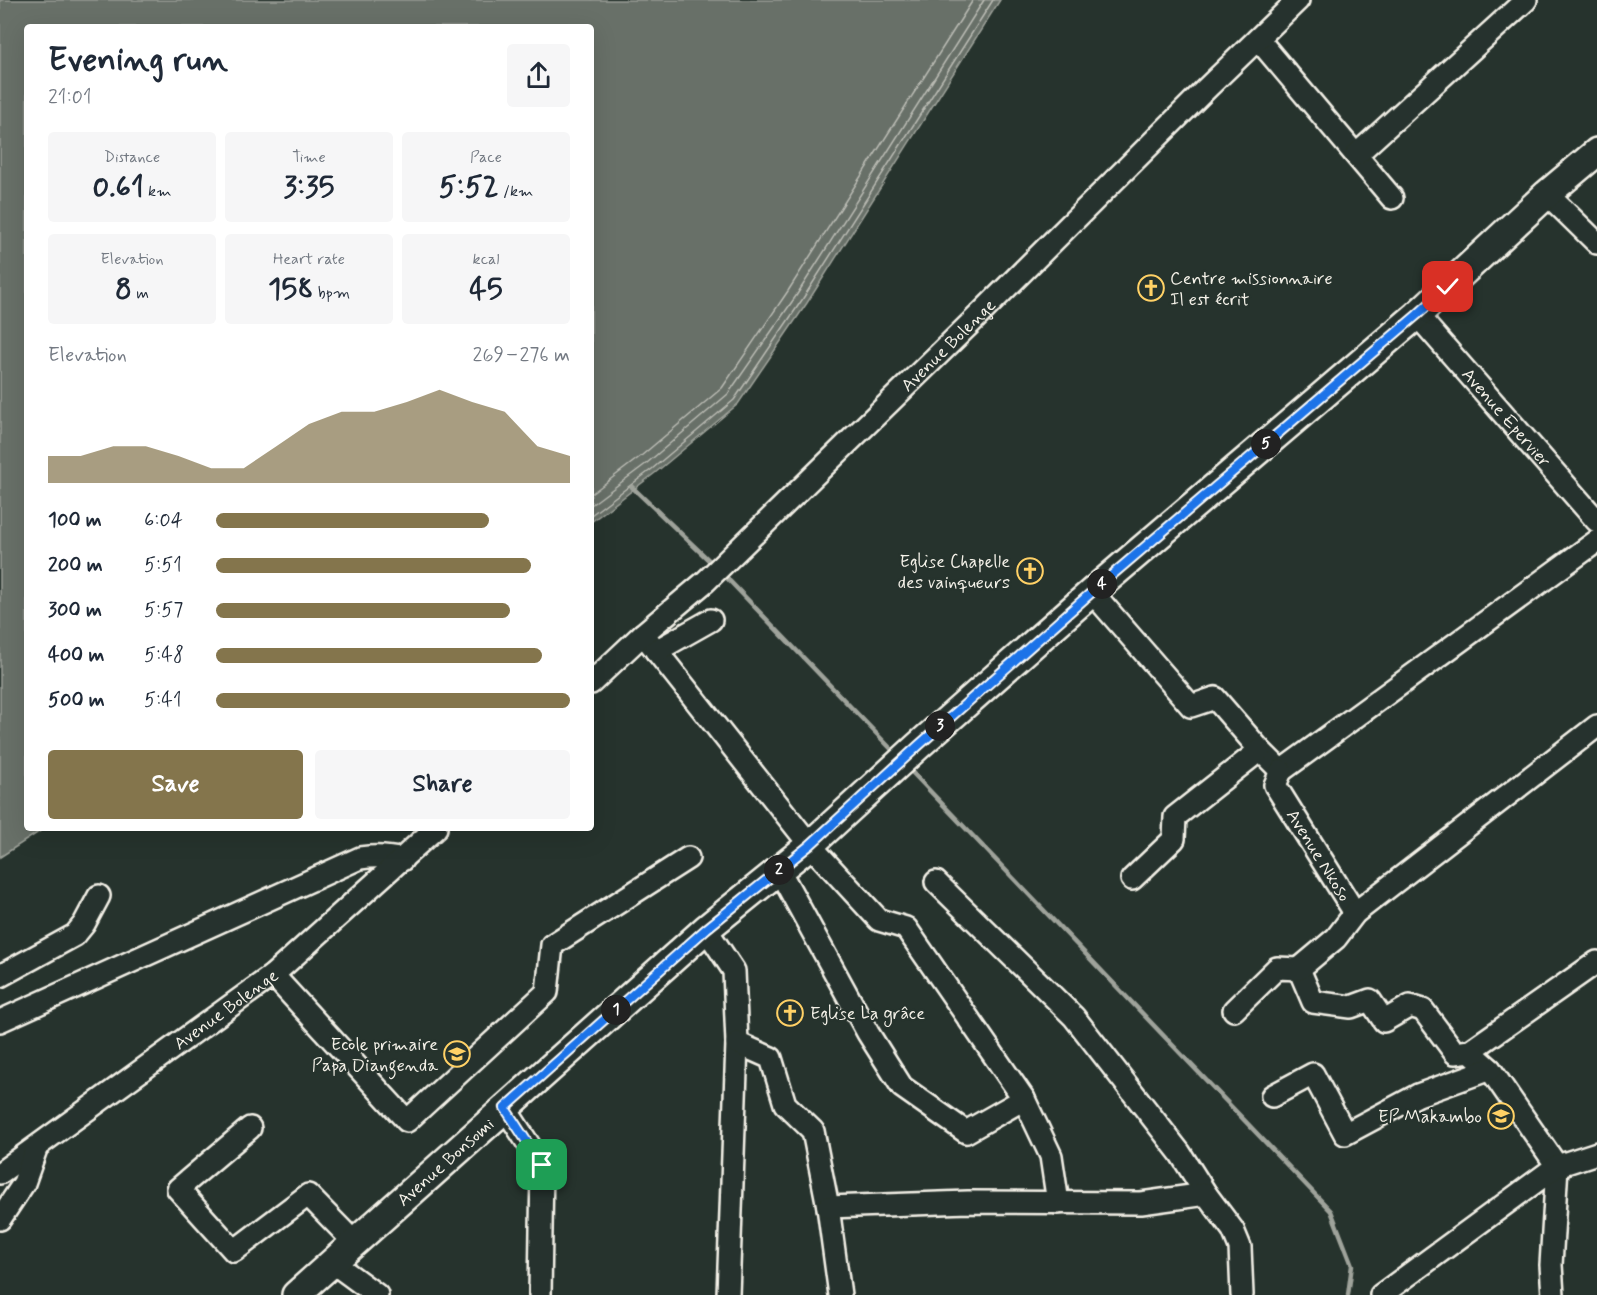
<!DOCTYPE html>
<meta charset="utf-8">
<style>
body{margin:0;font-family:Mynerve,sans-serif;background:#f6f6f7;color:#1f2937;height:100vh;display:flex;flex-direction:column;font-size:22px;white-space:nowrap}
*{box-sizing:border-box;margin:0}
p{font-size:20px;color:#747a83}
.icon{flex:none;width:33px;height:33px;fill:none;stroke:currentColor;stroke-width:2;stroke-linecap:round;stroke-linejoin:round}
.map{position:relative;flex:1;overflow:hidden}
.side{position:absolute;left:24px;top:24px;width:570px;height:807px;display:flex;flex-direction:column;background:#fff;border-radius:6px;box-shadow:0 6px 24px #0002}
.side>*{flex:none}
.pin{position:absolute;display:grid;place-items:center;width:51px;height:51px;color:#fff;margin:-26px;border-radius:12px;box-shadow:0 3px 9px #0006}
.km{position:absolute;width:30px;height:30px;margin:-15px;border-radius:50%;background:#222;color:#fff;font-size:16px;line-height:30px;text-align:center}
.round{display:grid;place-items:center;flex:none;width:63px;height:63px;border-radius:6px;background:#f6f6f7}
.overview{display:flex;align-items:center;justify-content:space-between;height:102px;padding:0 24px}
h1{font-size:33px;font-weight:800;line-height:45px}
.stats{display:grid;grid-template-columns:repeat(3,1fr);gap:9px;height:102px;padding:6px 24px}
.stats div{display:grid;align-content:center;border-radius:6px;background:#f6f6f7;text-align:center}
.stats b{font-size:30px;font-weight:800}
.stats small{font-size:16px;font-weight:400}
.stats p{font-size:16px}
.chart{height:168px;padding:12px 24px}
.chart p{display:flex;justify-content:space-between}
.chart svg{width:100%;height:108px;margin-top:6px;fill:#84754c;opacity:.7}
.button{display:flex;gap:12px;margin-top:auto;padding:12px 24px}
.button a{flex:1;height:69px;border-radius:6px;background:#84754c;color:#fff;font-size:24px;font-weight:800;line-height:69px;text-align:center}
.button a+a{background:#f6f6f7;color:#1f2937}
ul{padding:0 24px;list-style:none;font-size:20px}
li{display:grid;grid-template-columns:96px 72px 1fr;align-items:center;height:45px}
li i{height:15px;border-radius:8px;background:#84754c}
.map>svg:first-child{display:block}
.water{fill:#676f68;stroke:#9fa39b;stroke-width:1.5}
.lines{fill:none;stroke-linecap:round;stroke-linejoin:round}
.shore{stroke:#bcbdb5;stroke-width:1.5}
.stream{stroke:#9fa39b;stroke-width:4.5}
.minor-casing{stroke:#f4f1e8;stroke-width:26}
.major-casing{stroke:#f4f1e8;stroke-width:32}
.minor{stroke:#26332d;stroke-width:21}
.major{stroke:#26332d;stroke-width:27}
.route-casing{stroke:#fff;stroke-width:12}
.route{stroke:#1a73e8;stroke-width:8}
.labels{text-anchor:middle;stroke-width:4.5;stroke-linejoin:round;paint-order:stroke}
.poi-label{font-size:18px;fill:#f4f1e8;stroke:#26332d;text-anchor:end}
.street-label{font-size:18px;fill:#f4f1e8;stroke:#26332d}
</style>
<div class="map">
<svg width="1597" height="1295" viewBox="0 0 1597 1295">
<rect width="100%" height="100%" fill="#26332d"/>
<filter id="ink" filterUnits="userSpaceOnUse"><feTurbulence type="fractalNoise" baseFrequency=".0167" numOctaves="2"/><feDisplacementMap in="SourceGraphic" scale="12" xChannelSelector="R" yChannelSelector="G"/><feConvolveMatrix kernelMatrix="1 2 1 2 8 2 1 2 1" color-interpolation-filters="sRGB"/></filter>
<g filter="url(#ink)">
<path class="water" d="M0,0h1000l-193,303 -69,101 -83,69 -64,49v-495h-564v801h18l-45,29z"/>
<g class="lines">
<path class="shore" d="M591,494l50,-38 81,-68 66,-97 185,-291
M591,505l56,-42 81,-69 68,-98 188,-296
M591,515l61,-46 82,-69 68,-100 191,-300"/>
<path class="stream" d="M632,487l83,79
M723,574l173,180
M907,767l424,444 21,54 -4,30"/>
<g class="minor-casing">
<g id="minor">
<path d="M1258,39l134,159"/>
<path d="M1356,155l170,-155"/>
<path d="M1547,194l50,49"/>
<path id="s1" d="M1417,315l180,206"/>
<path d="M1092,592l99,114 24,-8 45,52 21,21"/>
<path d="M643,634l167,211 69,75 27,8 118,171 27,57 7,47"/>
<path d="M656,651l55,-31"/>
<path id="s2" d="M591,683l52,-49 63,-53 273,-266 228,-227 91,-88"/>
<path d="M1281,771l316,-230"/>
<path id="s3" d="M1281,771l-6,14 80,128"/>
<path d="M779,870l89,163 34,54 64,45 58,-33"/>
<path d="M1132,879l42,-40 1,-22 85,-67"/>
<path d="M936,882l138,135 106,136 26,41"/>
<path d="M706,929l28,42 3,72 -9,252"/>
<path d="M1299,969l14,33 38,5 19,-7 14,21 26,-15 13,4 32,43 15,-2 127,-89"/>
<path d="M273,975l134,146 140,-129 5,-47 136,-87"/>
<path d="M0,976l75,-41 9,-11 15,-28"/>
<path d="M1234,1010l43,-42 22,1 37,-31 19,-25 242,-187"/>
<path d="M0,1021l360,-163c15,-2 27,-2 42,2"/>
<path d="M737,1043l34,15 14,46 28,27 15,76 12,88"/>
<path d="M1470,1051l20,18 67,97 -6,99 2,30"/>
<path d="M1272,1096l41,-22 32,60 73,-39 72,-26"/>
<path d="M505,1108l37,57 -2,130"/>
<path d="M250,1128l-72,61 56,62 74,-56 47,48"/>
<path id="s4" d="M0,1173l273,-198 163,-147"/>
<path d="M828,1207l140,-5 173,1 65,-9 27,36 7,17 2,48"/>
<path d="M0,1219l24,-36 12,-34"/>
<path d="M332,1262l45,33"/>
<path d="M1381,1295l176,-129 40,-13"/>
</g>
</g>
<g class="major-casing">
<g id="major">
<path id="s5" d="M296,1295l410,-366 104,-84 108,-99 174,-154 325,-277 130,-121 50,-42"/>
</g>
</g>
<use href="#minor" class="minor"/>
<use href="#major" class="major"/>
</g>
</g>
<g class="lines" filter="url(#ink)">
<g class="route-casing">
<path id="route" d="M542,1165l-37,-57 201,-179 104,-84 108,-99 174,-154 325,-277 31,-28"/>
</g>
<use href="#route" class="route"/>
</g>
<defs>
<g id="church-ring" transform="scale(1.35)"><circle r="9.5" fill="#26332d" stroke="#ffd166" stroke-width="1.5"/><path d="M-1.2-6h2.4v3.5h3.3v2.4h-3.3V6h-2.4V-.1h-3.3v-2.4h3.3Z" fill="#ffd166"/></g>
<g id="school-ring" transform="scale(1.35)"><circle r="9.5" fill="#26332d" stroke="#ffd166" stroke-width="1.5"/><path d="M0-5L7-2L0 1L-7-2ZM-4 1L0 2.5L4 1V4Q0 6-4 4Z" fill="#ffd166"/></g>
</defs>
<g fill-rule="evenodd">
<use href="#church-ring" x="1151" y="288"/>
<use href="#church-ring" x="1030" y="571"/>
<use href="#church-ring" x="790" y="1013"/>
<use href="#school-ring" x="457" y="1054"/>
<use href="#school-ring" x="1501" y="1116"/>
</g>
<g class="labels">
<g class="poi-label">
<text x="1170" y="284" text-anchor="start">Centre missionnaire<tspan x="1170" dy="21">Il est écrit</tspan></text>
<text x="1010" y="567">Eglise Chapelle<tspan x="1010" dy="21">des vainqueurs</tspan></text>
<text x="810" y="1019" text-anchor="start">Eglise La grâce</text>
<text x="438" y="1050">Ecole primaire<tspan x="438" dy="21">Papa Diangenda</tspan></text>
<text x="1482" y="1122">EP Makambo</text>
</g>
<g class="street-label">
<text dy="6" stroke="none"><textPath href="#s2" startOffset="492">Avenue Bolenge</textPath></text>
<text dy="6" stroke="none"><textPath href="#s1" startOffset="136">Avenue Epervier</textPath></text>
<text dy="6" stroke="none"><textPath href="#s3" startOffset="98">Avenue Nkoso</textPath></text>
<text dy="6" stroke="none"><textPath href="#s4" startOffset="279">Avenue Bolenge</textPath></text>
<text dy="6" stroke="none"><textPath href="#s5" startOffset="200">Avenue Bonsomi</textPath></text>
</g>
</g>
</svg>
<div class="pin" style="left:542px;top:1165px;background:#1e9e55"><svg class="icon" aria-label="arrive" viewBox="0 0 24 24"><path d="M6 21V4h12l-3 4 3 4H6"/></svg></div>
<div class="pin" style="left:1448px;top:287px;background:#d93025"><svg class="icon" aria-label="check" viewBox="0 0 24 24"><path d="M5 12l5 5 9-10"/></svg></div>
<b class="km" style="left:616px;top:1010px">1</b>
<b class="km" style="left:779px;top:870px">2</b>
<b class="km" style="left:940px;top:726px">3</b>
<b class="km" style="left:1102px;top:584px">4</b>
<b class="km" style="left:1266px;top:444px">5</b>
<section class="side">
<div class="overview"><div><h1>Evening run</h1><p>21:01</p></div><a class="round"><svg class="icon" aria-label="share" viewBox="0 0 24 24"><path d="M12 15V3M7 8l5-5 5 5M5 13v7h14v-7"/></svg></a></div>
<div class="stats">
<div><p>Distance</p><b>0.61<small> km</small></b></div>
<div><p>Time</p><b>3:35</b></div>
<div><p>Pace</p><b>5:52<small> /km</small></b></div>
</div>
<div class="stats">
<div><p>Elevation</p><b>8<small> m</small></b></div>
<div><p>Heart rate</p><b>158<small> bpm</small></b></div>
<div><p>kcal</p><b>45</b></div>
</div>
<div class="chart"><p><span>Elevation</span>269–276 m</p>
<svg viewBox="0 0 160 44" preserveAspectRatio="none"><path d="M0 44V33L10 33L20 29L30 29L40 33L50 38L60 38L70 29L80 20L90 15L100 15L110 11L120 6L130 11L140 15L150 29L160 33V44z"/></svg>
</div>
<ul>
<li><b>100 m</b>6:04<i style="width:77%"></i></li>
<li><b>200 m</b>5:51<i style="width:89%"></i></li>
<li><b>300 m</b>5:57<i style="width:83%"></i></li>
<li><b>400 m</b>5:48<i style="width:92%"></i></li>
<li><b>500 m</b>5:41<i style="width:100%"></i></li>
</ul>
<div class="button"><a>Save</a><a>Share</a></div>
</section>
</div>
